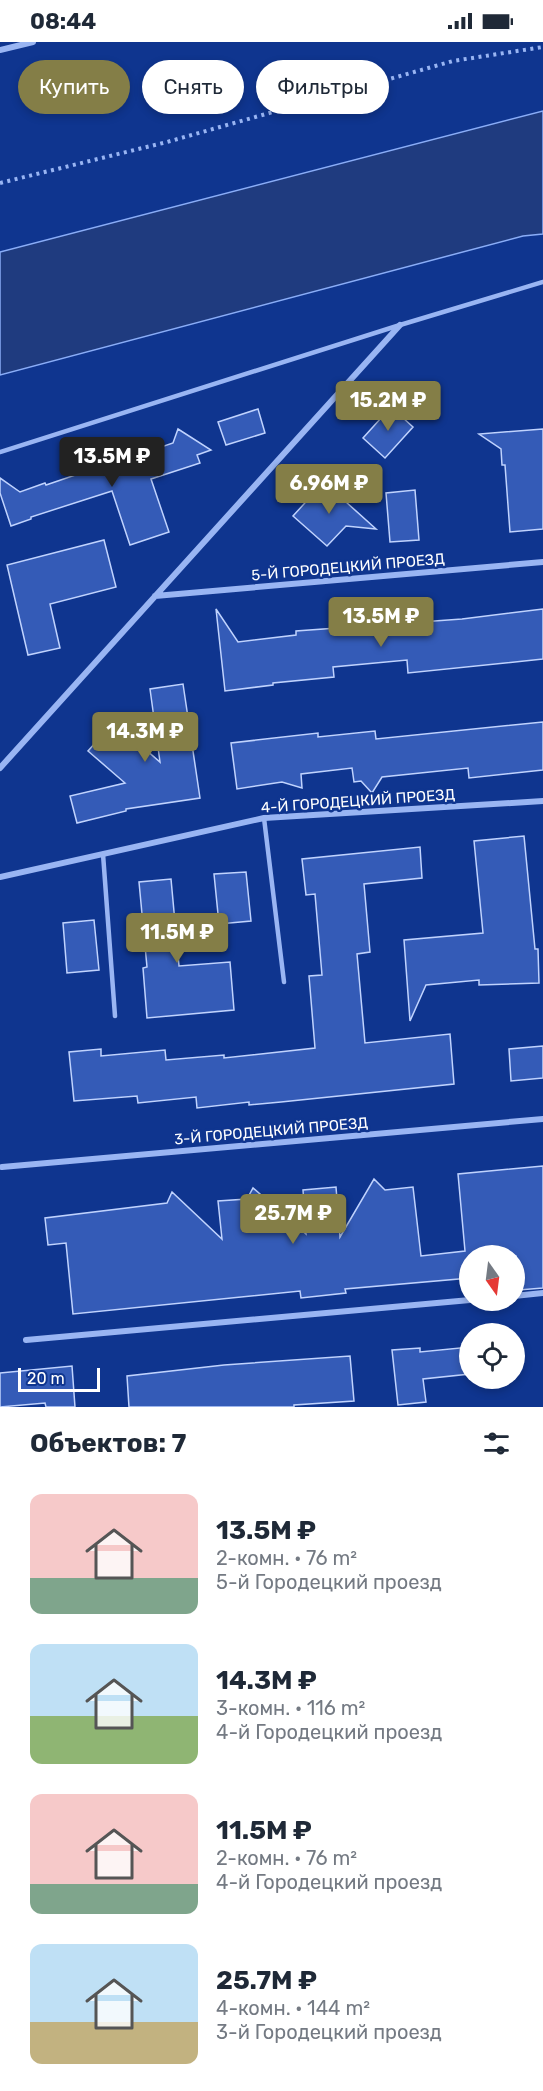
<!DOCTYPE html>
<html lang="ru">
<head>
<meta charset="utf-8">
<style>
	:root { --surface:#fff; --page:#f2f2f3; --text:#1f2937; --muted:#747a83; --accent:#847e47 }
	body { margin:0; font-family:Rubik,sans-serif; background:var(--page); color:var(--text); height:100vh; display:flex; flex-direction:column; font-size:22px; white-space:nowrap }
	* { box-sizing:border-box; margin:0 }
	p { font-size:20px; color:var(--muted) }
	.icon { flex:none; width:33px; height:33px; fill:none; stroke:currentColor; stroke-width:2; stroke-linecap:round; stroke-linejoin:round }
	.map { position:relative; height:1365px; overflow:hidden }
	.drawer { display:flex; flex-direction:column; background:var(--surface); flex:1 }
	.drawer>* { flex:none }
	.hud { position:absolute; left:18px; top:18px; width:507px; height:54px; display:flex; gap:12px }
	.needle { width:39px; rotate:166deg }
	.fabs { position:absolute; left:459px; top:1203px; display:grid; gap:12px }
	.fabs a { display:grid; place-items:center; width:66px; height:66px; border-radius:50%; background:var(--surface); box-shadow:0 3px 9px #0003; font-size:30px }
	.scale { position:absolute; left:18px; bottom:15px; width:82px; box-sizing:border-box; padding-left:6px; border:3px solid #fff; border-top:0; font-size:16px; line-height:21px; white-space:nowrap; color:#fff; -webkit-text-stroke:4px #0f358f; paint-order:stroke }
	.price { position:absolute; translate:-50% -51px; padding:0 14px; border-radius:6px; background:var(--accent); color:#fff; font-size:20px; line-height:39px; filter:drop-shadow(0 2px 3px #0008) }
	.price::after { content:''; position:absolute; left:50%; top:36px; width:18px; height:14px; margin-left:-9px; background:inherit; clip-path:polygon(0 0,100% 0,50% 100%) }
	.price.current { background:#222; color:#fff }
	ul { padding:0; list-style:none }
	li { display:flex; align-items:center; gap:18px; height:150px; padding:0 30px }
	li span { display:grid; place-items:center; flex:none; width:168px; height:120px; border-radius:12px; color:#555 }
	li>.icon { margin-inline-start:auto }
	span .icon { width:72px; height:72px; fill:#fffc; stroke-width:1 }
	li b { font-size:26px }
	h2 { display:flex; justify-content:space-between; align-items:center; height:72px; padding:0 30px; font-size:26px }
	.pill { padding:0 21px; border-radius:27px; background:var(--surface); box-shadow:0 3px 9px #0003; font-size:21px; line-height:54px }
	.pill.current { background:var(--accent); color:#fff }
	.status { display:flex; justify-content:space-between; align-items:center; height:42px; padding:0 30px; background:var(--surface); direction:ltr }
	.status svg { height:16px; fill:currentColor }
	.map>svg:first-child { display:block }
	.water { fill:#1f3b7f; stroke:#8aadf7; stroke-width:1.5 }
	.building { fill:#345bb7; stroke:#c0d3fe; stroke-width:1.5 }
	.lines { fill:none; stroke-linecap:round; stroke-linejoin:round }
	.path { stroke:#99b5f3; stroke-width:4; stroke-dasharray:3 4.5; stroke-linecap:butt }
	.service { stroke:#99b5f3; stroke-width:4.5 }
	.minor { stroke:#99b5f3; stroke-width:6 }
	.labels { text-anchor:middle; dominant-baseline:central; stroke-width:5; stroke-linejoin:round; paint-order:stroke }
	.street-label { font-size:15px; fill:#fff; stroke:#0f358f }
</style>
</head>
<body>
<div class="status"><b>08:44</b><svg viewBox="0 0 49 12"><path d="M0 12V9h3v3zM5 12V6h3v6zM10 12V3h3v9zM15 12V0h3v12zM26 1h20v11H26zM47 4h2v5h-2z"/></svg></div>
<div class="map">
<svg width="543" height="1365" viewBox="0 0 543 1365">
	<rect width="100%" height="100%" fill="#0f358f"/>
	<path class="water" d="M543 69V192L523 194 0 333V210Z"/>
	<path class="building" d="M391 365 413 385 385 416 363 396Z
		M258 367 265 391 226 403 218 380Z
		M178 387 211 408 197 413 200 421 151 437 169 490 130 503 112 449 31 475V477L11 484 0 451V436L20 450 45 441 46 443 99 425 104 410 118 420 173 401Z
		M543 387V487L510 490 505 423H502L501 407 479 392Z
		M324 440 346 460 376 487 346 484 327 504 293 474Z
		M415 448 419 498 390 500 386 451Z
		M104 498 116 545 50 562 60 606 28 613 7 523Z
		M216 567 238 600 296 593V589L462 577 543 567V617L408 631 407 618 333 625 334 635 273 641V643L225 649Z
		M183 642 200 756 126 767V769L77 781 70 754 125 741 88 709 114 680 160 720 150 647Z
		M543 680V728L469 736 468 726 382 735 372 751 361 739 354 740 352 726 301 732 302 746 282 740 237 747 231 701 318 691V695L375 689 376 697Z
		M524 794 535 907H538L539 941 479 943V938L426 943 410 979 404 898 483 891 474 799Z
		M420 805 422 836 364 842 370 910 357 912 365 1001 450 992 454 1042 281 1060 249 1063V1060L197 1066 196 1055 138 1061 137 1054 74 1059 69 1010 101 1007V1014L165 1008 166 1018 224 1013V1016L315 1006 309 934 322 933 315 852 306 853 302 817Z
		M246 830 251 879 219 882 214 832Z
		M171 837 179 924 230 920 234 968 147 976 143 926 147 925 139 840Z
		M94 878 99 928 67 931 63 881Z
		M543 1004V1036L511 1039 509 1007Z
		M543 1124V1246L519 1248 516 1214H470V1236L345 1247 346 1251 301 1256 300 1249 73 1272 66 1201 48 1203 45 1176 167 1161 172 1150 222 1197 218 1159 247 1157 253 1146 306 1192 303 1148 336 1145 340 1195 374 1137 385 1148 413 1145 421 1214 465 1209 458 1132Z
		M470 1305V1332L423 1337 426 1360 398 1363 392 1308 420 1306V1310Z
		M350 1314 354 1359 294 1363V1365H129L127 1334 224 1323Z
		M72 1324 75 1365H46L45 1361 0 1365V1331Z"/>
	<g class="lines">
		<path class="path" d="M0 141 167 100 453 19 543 5"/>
		<path class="service" d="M0 410 400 283 543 240
			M264 776 284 940
			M103 812 115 974"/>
		<path class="minor" d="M0 8 33 0
			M155 554 543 520
			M0 726 400 283
			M0 835 264 776 543 759
			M2 1125 543 1077
			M514 1254 543 1251
			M26 1298 470 1258"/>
	</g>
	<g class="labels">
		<g class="street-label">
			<text transform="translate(348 525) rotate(-5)">5-Й ГОРОДЕЦКИЙ ПРОЕЗД</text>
			<text transform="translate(358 759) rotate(-4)">4-Й ГОРОДЕЦКИЙ ПРОЕЗД</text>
			<text transform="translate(271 1089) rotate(-5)">3-Й ГОРОДЕЦКИЙ ПРОЕЗД</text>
		</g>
	</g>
</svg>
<div class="fabs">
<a><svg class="needle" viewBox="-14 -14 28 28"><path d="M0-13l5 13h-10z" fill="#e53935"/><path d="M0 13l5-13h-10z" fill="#747a83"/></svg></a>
<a><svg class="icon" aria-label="locate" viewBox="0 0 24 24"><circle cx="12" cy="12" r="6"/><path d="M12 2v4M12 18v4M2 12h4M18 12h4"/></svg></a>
</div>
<div class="scale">20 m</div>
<b class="price" style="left:388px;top:390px">15.2M ₽</b>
<b class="price current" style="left:112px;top:446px">13.5M ₽</b>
<b class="price" style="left:329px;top:473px">6.96M ₽</b>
<b class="price" style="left:381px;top:606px">13.5M ₽</b>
<b class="price" style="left:145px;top:721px">14.3M ₽</b>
<b class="price" style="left:177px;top:922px">11.5M ₽</b>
<b class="price" style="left:293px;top:1203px">25.7M ₽</b>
<div class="hud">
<a class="pill current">Купить</a>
<a class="pill">Снять</a>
<a class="pill">Фильтры</a>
</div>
</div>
<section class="drawer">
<h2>Объектов: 7<svg class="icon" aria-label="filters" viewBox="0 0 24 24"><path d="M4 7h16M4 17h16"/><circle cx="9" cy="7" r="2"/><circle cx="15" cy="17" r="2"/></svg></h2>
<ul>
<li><span style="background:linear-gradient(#f6c9c9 70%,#7fa58c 0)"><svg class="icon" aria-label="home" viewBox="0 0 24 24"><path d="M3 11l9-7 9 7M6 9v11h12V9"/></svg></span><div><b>13.5M ₽</b><p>2-комн. · 76 m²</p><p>5-й Городецкий проезд</p></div></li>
<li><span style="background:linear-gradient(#bfe0f5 60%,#8fb573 0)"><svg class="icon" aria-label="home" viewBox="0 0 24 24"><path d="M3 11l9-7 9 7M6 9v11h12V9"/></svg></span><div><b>14.3M ₽</b><p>3-комн. · 116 m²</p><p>4-й Городецкий проезд</p></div></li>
<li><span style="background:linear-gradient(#f6c9c9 75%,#7fa58c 0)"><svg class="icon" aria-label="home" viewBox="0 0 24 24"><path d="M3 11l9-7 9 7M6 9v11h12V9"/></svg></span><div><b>11.5M ₽</b><p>2-комн. · 76 m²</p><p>4-й Городецкий проезд</p></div></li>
<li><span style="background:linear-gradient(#bfe0f5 65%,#c2b280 0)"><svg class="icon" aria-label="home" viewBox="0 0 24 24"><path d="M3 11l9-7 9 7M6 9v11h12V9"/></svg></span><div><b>25.7M ₽</b><p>4-комн. · 144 m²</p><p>3-й Городецкий проезд</p></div></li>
</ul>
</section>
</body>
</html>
